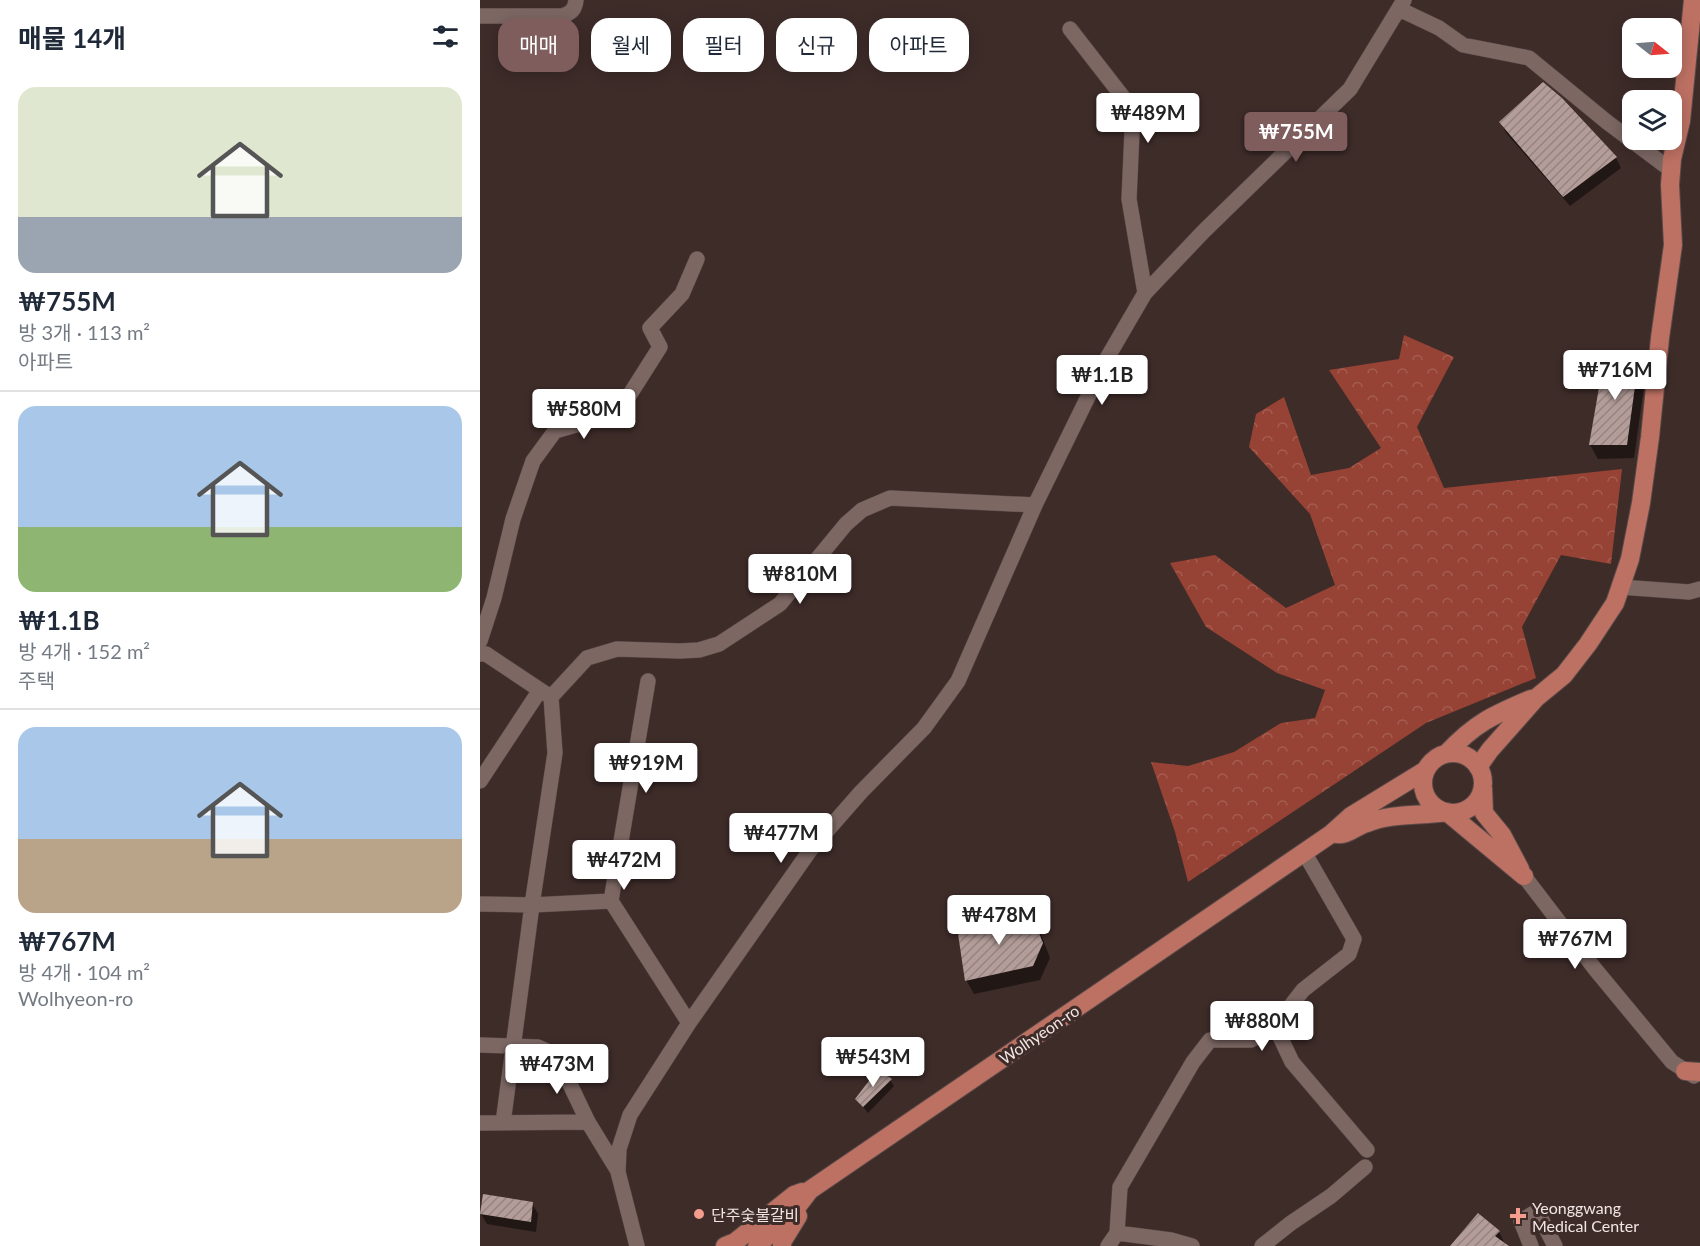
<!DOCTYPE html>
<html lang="ko">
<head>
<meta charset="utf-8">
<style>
	:root { --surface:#fff; --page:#f6f6f7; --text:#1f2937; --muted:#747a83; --line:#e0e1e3; --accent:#7f5d5d }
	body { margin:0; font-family:Lato,"Noto Sans KR",sans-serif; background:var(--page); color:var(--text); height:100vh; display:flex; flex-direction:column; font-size:22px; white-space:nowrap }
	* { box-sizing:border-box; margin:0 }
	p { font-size:20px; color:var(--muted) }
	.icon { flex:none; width:33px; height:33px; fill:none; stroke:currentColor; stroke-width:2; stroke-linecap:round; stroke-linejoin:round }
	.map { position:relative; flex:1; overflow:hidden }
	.panel { display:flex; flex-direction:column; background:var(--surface); width:480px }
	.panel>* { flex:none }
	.banner { position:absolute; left:18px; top:18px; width:570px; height:54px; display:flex; gap:12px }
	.needle { width:39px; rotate:107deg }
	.tools { position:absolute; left:1142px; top:18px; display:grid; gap:12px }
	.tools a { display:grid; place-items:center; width:60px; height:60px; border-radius:12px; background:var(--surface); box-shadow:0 3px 15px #0003; font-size:30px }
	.price { position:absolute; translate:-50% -51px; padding:0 14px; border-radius:6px; background:#fff; color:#222; font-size:20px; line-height:39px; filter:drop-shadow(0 2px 3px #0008) }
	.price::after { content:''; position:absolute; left:50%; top:36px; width:18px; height:14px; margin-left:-9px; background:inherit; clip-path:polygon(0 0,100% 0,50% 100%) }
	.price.on { background:var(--accent); color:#fff }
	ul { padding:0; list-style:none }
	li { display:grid; align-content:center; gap:12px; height:318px; padding:0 18px }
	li+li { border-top:2px solid var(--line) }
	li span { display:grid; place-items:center; height:186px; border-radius:18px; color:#555 }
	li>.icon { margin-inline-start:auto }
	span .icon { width:108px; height:108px; fill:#fffc; stroke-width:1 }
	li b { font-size:26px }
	h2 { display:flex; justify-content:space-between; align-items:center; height:72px; padding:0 18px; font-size:26px }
	.chip { padding:0 21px; border-radius:18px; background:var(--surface); box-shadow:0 3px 15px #0003; font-size:21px; line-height:54px }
	.chip.on { background:var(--accent); color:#fff }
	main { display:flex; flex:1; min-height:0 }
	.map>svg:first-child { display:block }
	.forest { fill:url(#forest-crowns) }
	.shadow { fill:#0007 }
	.building { fill:url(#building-hatch) }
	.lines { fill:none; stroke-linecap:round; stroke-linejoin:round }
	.minor-casing { stroke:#5a4a48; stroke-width:16 }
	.major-casing { stroke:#5a4a48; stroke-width:20 }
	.minor { stroke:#7c6763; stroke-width:15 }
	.major { stroke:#bd7163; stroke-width:18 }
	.poi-dot { fill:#f49d8c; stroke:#3e2c29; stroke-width:2 }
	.labels { text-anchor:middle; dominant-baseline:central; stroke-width:6; stroke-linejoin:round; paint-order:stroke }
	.street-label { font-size:16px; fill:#f2e5e3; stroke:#3e2c29 }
	.poi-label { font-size:16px; fill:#f2e5e3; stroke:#3e2c29; text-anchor:start }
</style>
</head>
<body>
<main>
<section class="panel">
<h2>매물 14개<svg class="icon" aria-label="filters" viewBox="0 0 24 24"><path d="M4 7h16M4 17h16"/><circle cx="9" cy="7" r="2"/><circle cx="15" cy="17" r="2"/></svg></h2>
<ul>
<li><span style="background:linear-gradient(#dfe7d0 70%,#9aa5b1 0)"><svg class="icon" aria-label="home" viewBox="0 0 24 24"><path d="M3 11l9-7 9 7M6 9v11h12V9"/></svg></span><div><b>₩755M</b><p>방 3개 · 113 m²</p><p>아파트</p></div></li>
<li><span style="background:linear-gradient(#a9c7e8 65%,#8fb573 0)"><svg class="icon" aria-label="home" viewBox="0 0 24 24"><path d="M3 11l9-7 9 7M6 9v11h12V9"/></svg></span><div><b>₩1.1B</b><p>방 4개 · 152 m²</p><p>주택</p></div></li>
<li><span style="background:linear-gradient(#a9c7e8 60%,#b9a48a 0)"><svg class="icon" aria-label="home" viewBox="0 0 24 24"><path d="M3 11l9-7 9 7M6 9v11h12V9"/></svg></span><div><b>₩767M</b><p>방 4개 · 104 m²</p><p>Wolhyeon-ro</p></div></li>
</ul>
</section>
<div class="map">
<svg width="1220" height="1246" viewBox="0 0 1220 1246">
	<defs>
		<pattern id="forest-crowns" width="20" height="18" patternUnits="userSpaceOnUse" patternTransform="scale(1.5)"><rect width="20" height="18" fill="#964234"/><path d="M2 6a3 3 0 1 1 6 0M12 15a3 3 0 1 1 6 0" fill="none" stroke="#a55d51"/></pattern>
		<pattern id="building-hatch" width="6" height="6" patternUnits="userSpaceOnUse" patternTransform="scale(1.5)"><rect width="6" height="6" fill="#b49d99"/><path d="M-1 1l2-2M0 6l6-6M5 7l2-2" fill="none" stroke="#948380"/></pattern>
	</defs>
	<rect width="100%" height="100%" fill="#3e2c29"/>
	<path class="forest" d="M924 335 974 357 937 427 964 488 1142 469 1131 564 1081 555 1042 627 1056 678 946 723 708 882 695 832 671 762 708 766 754 752 801 723 835 718 845 690 797 673 726 627 690 563 735 555 806 608 855 585 830 514 769 447 776 414 804 397 831 475 869 468 901 448 849 370 919 359Z"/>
	<path class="shadow" d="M1081 99 1136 158 1141 168 1090 206 1026 133 1021 123Z
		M1158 358 1166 372 1154 458 1118 459 1110 445Z
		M551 915 559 929 570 958 560 980 494 994 486 980Z
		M410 1080 414 1086 388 1113 377 1099Z
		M52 1203 58 1214 56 1232 7 1224 1 1214Z
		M1019 1232 1026 1246H972Z"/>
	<path class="building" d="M1063 82 1082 98 1137 157 1083 197 1019 122Z
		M1125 353 1159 357 1147 445H1109Z
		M551 913 563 943 553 966 485 981 477 927Z
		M398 1069 412 1079 383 1107 375 1099Z
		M3 1194 53 1202 51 1222 0 1214Z
		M998 1213 1020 1231 1015 1236 1029 1246H970Z"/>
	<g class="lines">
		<defs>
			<path id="minor" d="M919 9 959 28 983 45 1049 58 1127 122 1191 170
				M0 16H82C91 13 95 10 96 0
				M590 29 653 110 649 199 665 293
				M1140 587 1209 592 1220 589
				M0 641 14 598 33 519 53 461 75 431 127 416 147 399 180 347 170 328 202 294 217 259
				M0 654H6L66 694
				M0 781 60 690
				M1044 876 1115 969 1192 1062 1214 1076
				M131 901 168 681
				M0 904 52 905 131 901 209 1023
				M795 1026 812 1062 887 1150
				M0 1045 58 1047 76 1055 108 1122 138 1171
				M0 1123 108 1122
				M23 1123 52 905 75 753 71 697 107 658 137 649 200 651 219 650 239 644 300 604 366 524 382 510 410 498 555 505
				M637 1233 691 1240 712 1246
				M157 1246 138 1172 139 1149 150 1115 209 1023 331 849 381 792 444 728 478 681 555 505 626 360 665 293 724 231 870 89 924 0
				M628 1246 637 1233 640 1187 713 1062 730 1040H771L795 1026 823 990 869 954 874 939 824 852
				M782 1246 811 1223 851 1196 885 1167
				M1051 1246 1041 1221 1057 1211 1075 1246"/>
			<path id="major" d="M943 783a30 30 0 1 1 60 0a30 30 0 1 1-60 0Z
				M966 754C995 723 1013 715 1051 699
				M998 767 1010 750 1056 698 1084 675 1108 644 1135 603 1150 559 1161 503 1170 437 1180 338 1193 245 1190 185 1192 159 1201 121 1213 0
				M1003 788 1004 813 1022 835 1040 869
				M856 834C867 836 876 826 887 823 913 813 940 816 967 812L1044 876
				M1205 1071 1220 1072
				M245 1246 255 1242 314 1195 322 1192
				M277 1246 313 1212 330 1190 851 834 871 816 946 770
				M302 1246V1242L318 1216"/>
		</defs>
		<use href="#minor" class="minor-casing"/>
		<use href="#major" class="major-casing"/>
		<use href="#minor" class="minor"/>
		<use href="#major" class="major"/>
	</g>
	<g class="poi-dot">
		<circle cx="219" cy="1214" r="6"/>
		<path d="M1035 1207h6v6h6v6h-6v6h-6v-6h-6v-6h6z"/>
	</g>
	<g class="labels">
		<g class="street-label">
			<text transform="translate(559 1034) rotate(-34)">Wolhyeon-ro</text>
		</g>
		<g class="poi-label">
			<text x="1052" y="1207">Yeonggwang<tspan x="1052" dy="18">Medical Center</tspan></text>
			<text x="231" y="1214">단주숯불갈비</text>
		</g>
	</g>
</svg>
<div class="tools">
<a><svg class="needle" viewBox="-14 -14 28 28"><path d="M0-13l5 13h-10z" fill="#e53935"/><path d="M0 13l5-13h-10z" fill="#747a83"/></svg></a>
<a><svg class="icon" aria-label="layers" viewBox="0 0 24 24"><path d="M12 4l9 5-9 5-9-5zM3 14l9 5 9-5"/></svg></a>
</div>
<b class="price" style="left:668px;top:144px">₩489M</b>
<b class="price on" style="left:816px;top:163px">₩755M</b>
<b class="price" style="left:1135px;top:401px">₩716M</b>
<b class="price" style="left:622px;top:406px">₩1.1B</b>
<b class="price" style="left:104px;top:440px">₩580M</b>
<b class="price" style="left:320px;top:605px">₩810M</b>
<b class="price" style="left:166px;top:794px">₩919M</b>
<b class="price" style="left:301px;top:864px">₩477M</b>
<b class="price" style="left:144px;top:891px">₩472M</b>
<b class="price" style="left:519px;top:946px">₩478M</b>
<b class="price" style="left:1095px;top:970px">₩767M</b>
<b class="price" style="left:782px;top:1052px">₩880M</b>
<b class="price" style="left:393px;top:1088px">₩543M</b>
<b class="price" style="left:77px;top:1095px">₩473M</b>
<div class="banner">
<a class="chip on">매매</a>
<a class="chip">월세</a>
<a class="chip">필터</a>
<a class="chip">신규</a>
<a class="chip">아파트</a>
</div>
</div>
</main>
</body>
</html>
